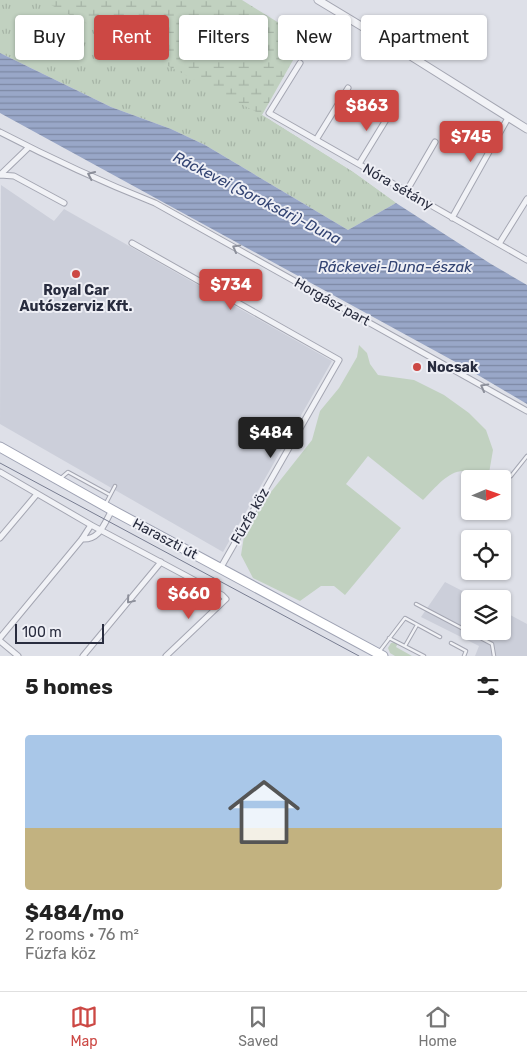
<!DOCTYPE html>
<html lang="en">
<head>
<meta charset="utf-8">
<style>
	:root { --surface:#fff; --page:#f2f2f2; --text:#222; --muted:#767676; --line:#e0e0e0; --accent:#cc4844 }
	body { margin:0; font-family:Rubik,sans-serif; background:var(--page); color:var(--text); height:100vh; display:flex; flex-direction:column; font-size:19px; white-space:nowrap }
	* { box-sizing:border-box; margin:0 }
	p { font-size:16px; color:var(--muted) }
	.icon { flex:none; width:28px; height:28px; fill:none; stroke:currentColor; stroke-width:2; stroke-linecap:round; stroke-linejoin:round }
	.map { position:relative; height:656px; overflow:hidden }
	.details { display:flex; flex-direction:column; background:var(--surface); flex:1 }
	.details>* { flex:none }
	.guide { position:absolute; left:15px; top:15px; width:498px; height:45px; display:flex; gap:10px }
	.needle { width:32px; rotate:88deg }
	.tools { position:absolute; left:461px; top:470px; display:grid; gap:10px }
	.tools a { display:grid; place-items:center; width:50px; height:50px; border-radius:5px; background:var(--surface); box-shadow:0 1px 4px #0004; font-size:25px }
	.scale { position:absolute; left:15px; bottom:12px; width:89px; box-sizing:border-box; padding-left:5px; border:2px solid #282c3e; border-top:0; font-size:14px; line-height:18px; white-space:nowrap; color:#282c3e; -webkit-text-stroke:4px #eeeff5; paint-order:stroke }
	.price { position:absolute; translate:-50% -42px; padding:0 11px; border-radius:5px; background:var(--accent); color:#fff; font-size:16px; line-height:32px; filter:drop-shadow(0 1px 2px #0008) }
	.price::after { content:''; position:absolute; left:50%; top:30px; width:15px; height:11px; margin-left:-8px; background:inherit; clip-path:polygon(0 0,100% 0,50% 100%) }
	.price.current { background:#222; color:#fff }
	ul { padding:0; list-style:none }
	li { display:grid; align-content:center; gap:10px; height:265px; padding:0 25px }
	li span { display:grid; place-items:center; height:155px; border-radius:5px; color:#555 }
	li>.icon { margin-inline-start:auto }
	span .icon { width:90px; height:90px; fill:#fffc; stroke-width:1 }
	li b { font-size:21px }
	h2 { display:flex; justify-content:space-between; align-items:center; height:60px; padding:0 25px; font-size:21px }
	.chip { padding:0 18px; border-radius:5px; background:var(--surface); box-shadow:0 1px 4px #0004; font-size:18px; line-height:45px }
	.chip.current { background:var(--accent); color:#fff }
	.dock { display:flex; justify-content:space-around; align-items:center; height:70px; border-top:1px solid var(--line); background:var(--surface); font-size:14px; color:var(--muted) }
	.dock a { display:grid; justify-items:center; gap:2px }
	.dock .current { color:var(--accent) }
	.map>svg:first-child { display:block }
	.built { fill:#cccfda }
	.green { fill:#c1d1c0 }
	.wetland { fill:url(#wetland-marsh) }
	.park { fill:url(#park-tufts) }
	.water { fill:url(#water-rules) }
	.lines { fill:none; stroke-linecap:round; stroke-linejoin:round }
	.service-casing { stroke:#a4a6b2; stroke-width:4.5 }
	.minor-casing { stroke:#a4a6b2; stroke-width:7 }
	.tertiary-casing { stroke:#a4a6b2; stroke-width:9 }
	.primary-casing { stroke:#9ea2b3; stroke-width:11 }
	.service { stroke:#f1f2f6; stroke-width:2.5 }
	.minor { stroke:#f1f2f6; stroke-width:5 }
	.tertiary { stroke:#f1f2f6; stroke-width:7 }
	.primary { stroke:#fff; stroke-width:9 }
	.tram { stroke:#787d91; stroke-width:1 }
	.oneway { stroke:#8c8f9a }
	.poi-dot { fill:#cc4844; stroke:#eeeff5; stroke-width:2 }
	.labels { text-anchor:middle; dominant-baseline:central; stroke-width:4; stroke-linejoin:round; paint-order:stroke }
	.street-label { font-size:14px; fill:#282c3e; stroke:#eeeff5 }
	.poi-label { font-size:14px; font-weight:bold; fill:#282c3e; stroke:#eeeff5 }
	.water-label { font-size:15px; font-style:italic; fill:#324372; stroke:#eeeff5 }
</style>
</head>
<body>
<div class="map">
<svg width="527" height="656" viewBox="0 0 527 656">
	<defs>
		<pattern id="wetland-marsh" width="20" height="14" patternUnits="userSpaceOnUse" patternTransform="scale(1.25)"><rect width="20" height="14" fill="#c1d1c0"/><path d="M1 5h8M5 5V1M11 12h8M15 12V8" fill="none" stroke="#a6b4a6"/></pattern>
		<pattern id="park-tufts" width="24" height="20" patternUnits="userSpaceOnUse" patternTransform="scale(1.25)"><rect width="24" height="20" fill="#c1d1c0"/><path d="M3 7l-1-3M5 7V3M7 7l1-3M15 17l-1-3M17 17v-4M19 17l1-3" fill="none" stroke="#a6b4a6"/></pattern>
		<pattern id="water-rules" width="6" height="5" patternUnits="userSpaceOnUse" patternTransform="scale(1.25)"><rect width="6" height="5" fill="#99a7c8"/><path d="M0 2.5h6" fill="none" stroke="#7d88a4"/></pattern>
	</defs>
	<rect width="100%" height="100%" fill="#dee0e8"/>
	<path class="built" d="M1 185 54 221 64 209 332 361 223 552 0 424Z
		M445 582 478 599H470V631H502L503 611 527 624V656H475L479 646 421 617Z"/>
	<path class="green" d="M359 345 367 353 370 364 378 375 414 380 444 395 469 413 486 430 493 450 488 479H481C458 458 440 483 423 500L368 456 346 484 401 528 345 595 334 586H321L300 601 253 578 241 555 244 536 263 502 312 440 320 411 339 388 357 357Z
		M396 642 398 643 396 647 412 656H395L390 653 388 648 391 643Z"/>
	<path class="wetland" d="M0 0H242L305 39 262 115 353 172 396 203 0 53Z"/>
	<path class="park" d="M0 0H40L51 5 262 115 353 172 396 203 348 230 205 145 171 129 111 107 0 53Z"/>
	<path class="water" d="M0 53 111 107 171 129 205 145 348 230 396 203 491 264 527 285V404L461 365 0 113Z"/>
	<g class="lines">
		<defs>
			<path id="service" d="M511 476 527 456
				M61 478 68 472 110 495
				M105 505 115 486
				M416 604 492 644 494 656
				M389 638 424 656
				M451 643 466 651 464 656
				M405 646 417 625
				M379 652 405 618 440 637"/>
			<path id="minor" d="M300 63 269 113 527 260
				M0 132C50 158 102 182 155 203L527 411
				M316 140 348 88
				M359 164 392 110
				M0 175 14 176 64 203
				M0 175 29 147
				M406 192 435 142
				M452 218 508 118
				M132 243 339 360 220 569
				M499 244 527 199
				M0 472 91 525 222 595 226 599 166 656
				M0 538 37 494
				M82 539C100 540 104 524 112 510
				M0 638 82 539 91 525
				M0 641 18 656
				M83 656 161 562"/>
			<path id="tertiary" d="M318 0 401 50 527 129"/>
			<path id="primary" d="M0 447 112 510 383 656"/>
		</defs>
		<use href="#service" class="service-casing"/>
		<use href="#minor" class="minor-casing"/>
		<use href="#tertiary" class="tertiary-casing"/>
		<use href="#primary" class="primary-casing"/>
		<use href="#service" class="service"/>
		<use href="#minor" class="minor"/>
		<use href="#tertiary" class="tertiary"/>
		<use href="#primary" class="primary"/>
		<path class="tram" d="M0 463 359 656"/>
	</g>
	<defs><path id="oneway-chevron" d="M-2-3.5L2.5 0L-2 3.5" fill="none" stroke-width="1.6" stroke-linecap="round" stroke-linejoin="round" transform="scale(1.25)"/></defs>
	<g class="oneway">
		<use href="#oneway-chevron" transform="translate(91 175) rotate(-155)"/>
		<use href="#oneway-chevron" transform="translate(236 248) rotate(-151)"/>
		<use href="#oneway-chevron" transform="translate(484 387) rotate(-151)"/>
		<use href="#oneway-chevron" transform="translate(130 600) rotate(130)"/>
	</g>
	<g class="poi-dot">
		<circle cx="76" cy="274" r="5"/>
		<circle cx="417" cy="367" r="5"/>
	</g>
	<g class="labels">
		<g class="street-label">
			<text transform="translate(398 187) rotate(30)">Nóra sétány</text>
			<text transform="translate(332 302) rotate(29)">Horgász part</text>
			<text transform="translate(250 516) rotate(-60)">Fűzfa köz</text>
			<text transform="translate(165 539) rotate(28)">Haraszti út</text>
		</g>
		<g class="poi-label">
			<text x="76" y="290">Royal Car<tspan x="76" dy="16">Autószerviz Kft.</tspan></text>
			<text x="427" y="367" text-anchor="start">Nocsak</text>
		</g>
		<g class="water-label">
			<text transform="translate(257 198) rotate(27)">Ráckevei (Soroksári)-Duna</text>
			<text x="395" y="267">Ráckevei-Duna-észak</text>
		</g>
	</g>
</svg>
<div class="tools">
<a><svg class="needle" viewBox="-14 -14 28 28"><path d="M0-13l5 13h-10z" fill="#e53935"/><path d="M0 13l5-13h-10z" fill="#767676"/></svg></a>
<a><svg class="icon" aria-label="locate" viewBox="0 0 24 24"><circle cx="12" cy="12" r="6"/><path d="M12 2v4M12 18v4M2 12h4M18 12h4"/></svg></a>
<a><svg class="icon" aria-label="layers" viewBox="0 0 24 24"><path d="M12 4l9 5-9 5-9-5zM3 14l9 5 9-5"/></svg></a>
</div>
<div class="scale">100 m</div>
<b class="price" style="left:367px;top:132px">$863</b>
<b class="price" style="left:471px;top:163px">$745</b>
<b class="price" style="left:231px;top:311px">$734</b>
<b class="price current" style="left:271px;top:459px">$484</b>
<b class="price" style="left:189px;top:620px">$660</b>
<div class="guide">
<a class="chip">Buy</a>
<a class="chip current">Rent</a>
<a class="chip">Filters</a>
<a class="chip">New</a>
<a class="chip">Apartment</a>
</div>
</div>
<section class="details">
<h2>5 homes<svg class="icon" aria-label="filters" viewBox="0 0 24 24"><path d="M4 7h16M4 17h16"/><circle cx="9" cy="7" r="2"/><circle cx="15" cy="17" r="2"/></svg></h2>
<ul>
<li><span style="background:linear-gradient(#a9c7e8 60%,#c2b280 0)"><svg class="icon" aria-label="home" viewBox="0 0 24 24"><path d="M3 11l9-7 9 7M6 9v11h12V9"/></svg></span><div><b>$484/mo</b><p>2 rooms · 76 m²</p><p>Fűzfa köz</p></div></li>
</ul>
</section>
<nav class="dock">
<a class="current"><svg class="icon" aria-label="map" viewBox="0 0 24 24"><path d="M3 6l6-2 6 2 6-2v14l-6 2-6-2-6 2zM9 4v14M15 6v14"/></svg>Map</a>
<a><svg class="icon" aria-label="saved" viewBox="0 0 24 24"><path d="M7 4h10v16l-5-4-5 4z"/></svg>Saved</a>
<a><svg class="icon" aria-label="home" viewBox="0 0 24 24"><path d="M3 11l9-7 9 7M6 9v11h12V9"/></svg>Home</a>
</nav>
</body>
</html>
